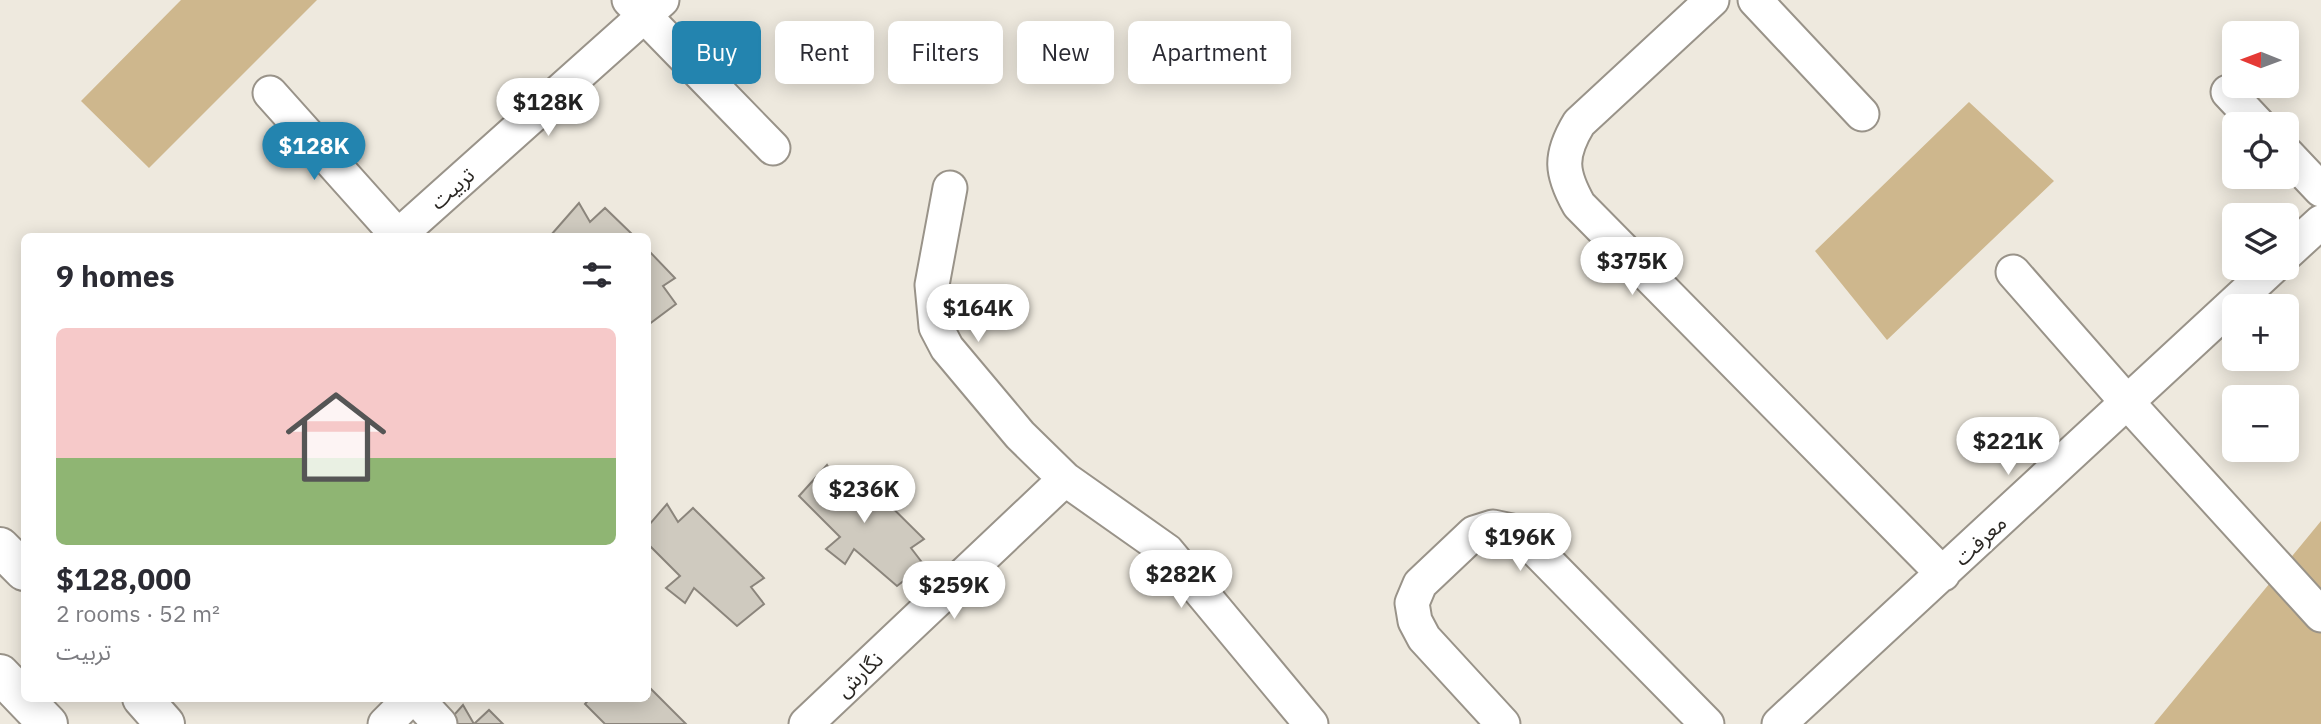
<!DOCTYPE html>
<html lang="en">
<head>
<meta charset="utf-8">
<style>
	:root { --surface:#fff; --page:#f7f7f7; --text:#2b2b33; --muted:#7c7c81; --line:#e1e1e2; --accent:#2384af }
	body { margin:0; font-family:"IBM Plex Sans","Noto Sans Arabic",sans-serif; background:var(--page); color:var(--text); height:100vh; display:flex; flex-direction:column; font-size:26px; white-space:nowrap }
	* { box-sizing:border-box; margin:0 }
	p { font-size:23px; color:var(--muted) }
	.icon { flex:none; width:38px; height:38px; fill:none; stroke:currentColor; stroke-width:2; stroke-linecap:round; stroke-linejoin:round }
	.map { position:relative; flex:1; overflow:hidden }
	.sheet { position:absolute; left:21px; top:233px; width:630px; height:469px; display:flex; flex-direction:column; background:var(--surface); border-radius:10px; box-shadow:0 4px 18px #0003 }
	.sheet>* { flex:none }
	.banner { position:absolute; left:672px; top:21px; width:665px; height:63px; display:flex; gap:14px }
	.needle { width:46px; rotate:271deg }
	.fabs { position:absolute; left:2222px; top:21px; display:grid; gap:14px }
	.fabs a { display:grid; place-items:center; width:77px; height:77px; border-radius:10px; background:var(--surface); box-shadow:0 4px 18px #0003; font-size:35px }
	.price { position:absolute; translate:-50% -60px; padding:0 16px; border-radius:24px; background:#fff; color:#222; font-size:23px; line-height:46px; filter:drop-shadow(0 2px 4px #0008) }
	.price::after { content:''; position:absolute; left:50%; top:42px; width:21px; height:16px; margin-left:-10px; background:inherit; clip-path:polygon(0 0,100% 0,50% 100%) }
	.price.selected { background:var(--accent); color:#fff }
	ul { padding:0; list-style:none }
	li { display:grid; align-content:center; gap:14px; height:371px; padding:0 35px }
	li+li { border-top:2px solid var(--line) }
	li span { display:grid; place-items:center; height:217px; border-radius:10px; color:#555 }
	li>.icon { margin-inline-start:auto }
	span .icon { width:126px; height:126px; fill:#fffc; stroke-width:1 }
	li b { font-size:30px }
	h2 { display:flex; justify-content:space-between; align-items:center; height:84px; padding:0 35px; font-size:30px }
	.pill { padding:0 24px; border-radius:10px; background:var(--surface); box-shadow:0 4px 18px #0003; font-size:24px; line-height:63px }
	.pill.selected { background:var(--accent); color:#fff }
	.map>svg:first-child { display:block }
	.green { fill:#ceb78d }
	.building { fill:#cfcabf; stroke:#8b857c; stroke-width:2 }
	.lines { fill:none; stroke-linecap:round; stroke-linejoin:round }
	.minor-casing { stroke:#999389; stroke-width:37 }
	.tertiary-casing { stroke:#999389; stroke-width:42 }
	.minor { stroke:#fff; stroke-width:33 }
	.tertiary { stroke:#fff; stroke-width:38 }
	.labels { text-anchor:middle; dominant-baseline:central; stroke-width:5; stroke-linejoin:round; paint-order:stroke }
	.street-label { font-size:21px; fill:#2a2723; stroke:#fff }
</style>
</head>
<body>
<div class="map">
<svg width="2321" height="724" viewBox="0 0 2321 724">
	<rect width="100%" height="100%" fill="#eee9de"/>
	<path class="green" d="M181 0H317L149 168 81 101Z
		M1969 102 2054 181 1887 340 1815 251Z
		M2321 521V724H2154Z"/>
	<path class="building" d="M579 203 590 222 605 208 634 236H553L551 235Z
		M648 250 675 278 663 286 676 304 648 325Z
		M827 465 838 483 853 469 924 539 911 548 924 565 897 586 854 549 845 564 826 549 840 537 799 496Z
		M667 504 678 522 693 508 764 578 751 587 764 604 737 626 694 588 685 603 666 588 680 576 648 544V526Z
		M648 686 686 724H605L585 704 590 698H648Z
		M463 705 474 724 489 710 503 724H446Z"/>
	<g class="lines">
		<defs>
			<path id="minor" d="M629 0 773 148
				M1712 0 1579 123C1559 156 1561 173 1579 205L1943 574
				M1755 0 1862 114
				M2228 92 2258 124
				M270 93 398 236
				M2287 154 2321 190
				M950 188 932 285 936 327 947 348 1020 435 1065 479 1167 551 1311 724
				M398 236 662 0
				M2287 253 2321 222
				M2013 272 2127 402 2321 615
				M416 698 440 724
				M385 724 411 698
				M806 724 1065 479
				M1503 724 1424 638 1415 621 1412 603 1420 584 1474 533 1493 527 1512 531 1525 539 1707 724
				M1779 724 2272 268"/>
			<path id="tertiary" d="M0 547 24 571
				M0 674 48 724
				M142 698 165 724"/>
		</defs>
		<use href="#minor" class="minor-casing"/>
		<use href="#tertiary" class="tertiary-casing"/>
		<use href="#minor" class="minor"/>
		<use href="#tertiary" class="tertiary"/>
	</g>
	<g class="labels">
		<g class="street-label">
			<text transform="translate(452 188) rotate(-42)">تربیت</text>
			<text transform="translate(1980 540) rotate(-43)">معرفت</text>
			<text transform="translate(859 674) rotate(-43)">نگارش</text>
		</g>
	</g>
</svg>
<div class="fabs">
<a><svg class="needle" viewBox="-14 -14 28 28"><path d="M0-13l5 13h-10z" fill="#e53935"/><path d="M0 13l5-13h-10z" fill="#7c7c81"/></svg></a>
<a><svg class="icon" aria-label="locate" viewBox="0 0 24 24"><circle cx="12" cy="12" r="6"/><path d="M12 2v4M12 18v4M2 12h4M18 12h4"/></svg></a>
<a><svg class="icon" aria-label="layers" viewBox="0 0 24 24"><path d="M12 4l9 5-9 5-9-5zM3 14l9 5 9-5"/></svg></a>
<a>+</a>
<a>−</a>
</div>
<b class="price" style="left:548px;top:138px">$128K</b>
<b class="price selected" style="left:314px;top:182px">$128K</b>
<b class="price" style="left:1632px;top:297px">$375K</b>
<b class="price" style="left:978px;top:344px">$164K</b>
<b class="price" style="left:2008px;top:477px">$221K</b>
<b class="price" style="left:864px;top:525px">$236K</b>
<b class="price" style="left:1520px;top:573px">$196K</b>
<b class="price" style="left:1181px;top:610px">$282K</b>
<b class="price" style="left:954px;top:621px">$259K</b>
<div class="banner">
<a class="pill selected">Buy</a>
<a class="pill">Rent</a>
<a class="pill">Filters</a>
<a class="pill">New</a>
<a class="pill">Apartment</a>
</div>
<section class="sheet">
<h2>9 homes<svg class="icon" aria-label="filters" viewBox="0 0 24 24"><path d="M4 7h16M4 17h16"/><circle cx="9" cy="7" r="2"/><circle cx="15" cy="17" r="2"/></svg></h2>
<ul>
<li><span style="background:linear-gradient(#f6c9c9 60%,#8fb573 0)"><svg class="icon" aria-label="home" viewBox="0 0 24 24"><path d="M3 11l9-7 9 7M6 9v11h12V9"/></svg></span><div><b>$128,000</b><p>2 rooms · 52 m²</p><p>تربیت</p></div></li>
</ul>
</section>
</div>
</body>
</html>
